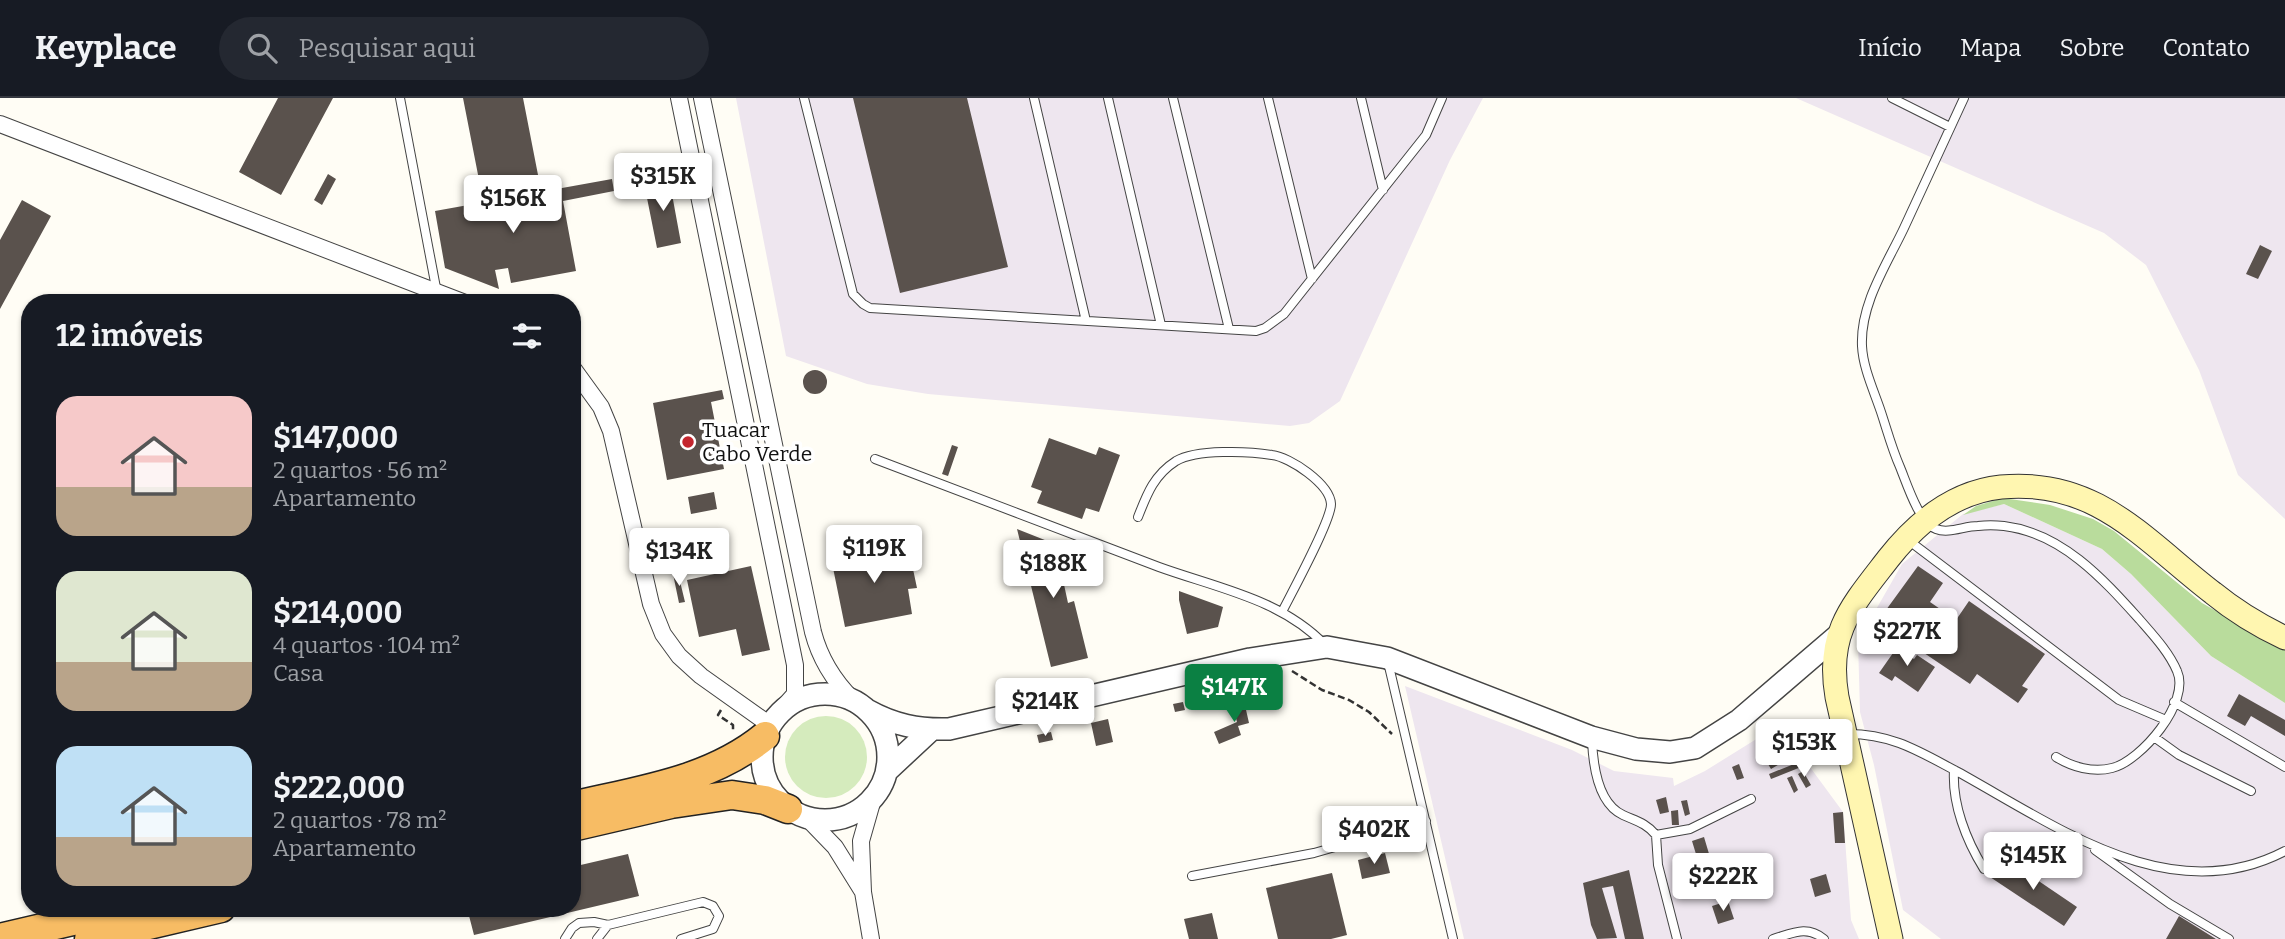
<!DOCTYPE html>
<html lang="pt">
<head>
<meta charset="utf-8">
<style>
	:root { --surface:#171b24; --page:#242831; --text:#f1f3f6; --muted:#9ea1a6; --line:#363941; --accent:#0b8043 }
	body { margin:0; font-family:Bitter,serif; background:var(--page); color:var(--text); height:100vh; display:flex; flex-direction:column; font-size:26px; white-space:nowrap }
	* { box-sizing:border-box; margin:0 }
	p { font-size:23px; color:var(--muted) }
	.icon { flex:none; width:38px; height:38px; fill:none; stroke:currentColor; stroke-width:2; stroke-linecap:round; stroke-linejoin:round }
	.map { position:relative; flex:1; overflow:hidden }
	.drawer { position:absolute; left:21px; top:196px; width:560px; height:623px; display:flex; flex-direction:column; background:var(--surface); border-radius:28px; box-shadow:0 2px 5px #0004 }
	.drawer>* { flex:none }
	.price { position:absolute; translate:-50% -60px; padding:0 16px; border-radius:7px; background:#fff; color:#222; font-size:23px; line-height:46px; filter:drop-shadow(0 2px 4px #0008) }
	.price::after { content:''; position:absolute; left:50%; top:42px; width:21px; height:16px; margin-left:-10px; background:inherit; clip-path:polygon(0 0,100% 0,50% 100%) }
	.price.current { background:var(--accent); color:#fff }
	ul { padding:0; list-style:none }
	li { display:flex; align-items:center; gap:21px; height:175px; padding:0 35px }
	li span { display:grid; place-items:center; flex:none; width:196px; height:140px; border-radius:21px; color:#555 }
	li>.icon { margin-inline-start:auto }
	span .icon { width:84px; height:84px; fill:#fffc; stroke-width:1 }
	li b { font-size:30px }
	h2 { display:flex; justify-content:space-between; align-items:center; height:84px; padding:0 35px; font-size:30px }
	header { display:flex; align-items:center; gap:42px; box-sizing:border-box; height:98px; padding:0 35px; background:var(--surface); border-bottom:2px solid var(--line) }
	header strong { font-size:33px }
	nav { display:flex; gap:38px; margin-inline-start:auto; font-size:24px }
	.search { width:490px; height:63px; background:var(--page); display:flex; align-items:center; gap:18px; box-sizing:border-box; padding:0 24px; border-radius:38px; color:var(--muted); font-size:26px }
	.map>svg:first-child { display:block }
	.industrial { fill:#eee6ef }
	.green { fill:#d5ebbd }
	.forest { fill:#b9dc9c }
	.building { fill:#5a524d }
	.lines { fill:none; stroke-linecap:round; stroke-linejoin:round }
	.service-casing { stroke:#444; stroke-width:10 }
	.minor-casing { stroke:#444; stroke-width:18 }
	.tertiary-casing { stroke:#444; stroke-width:24 }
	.secondary-casing { stroke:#333; stroke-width:25 }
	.trunk-casing { stroke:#222; stroke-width:31 }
	.path { stroke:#333; stroke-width:2.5; stroke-dasharray:7 3.5; stroke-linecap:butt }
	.service { stroke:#fff; stroke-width:8 }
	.minor { stroke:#fff; stroke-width:16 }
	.tertiary { stroke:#fff; stroke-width:21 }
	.secondary { stroke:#fff6b0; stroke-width:23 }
	.trunk { stroke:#f7bc64; stroke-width:28 }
	.poi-dot { fill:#c4262e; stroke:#fff; stroke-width:2.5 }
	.labels { text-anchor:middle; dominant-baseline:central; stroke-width:7; stroke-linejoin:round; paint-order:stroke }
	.poi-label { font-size:21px; fill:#111; stroke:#fff; text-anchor:start }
</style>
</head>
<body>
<header>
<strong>Keyplace</strong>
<div class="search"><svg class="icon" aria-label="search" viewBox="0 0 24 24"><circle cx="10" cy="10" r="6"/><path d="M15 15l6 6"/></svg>Pesquisar aqui</div>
<nav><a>Início</a><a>Mapa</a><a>Sobre</a><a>Contato</a></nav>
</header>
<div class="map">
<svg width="2285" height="841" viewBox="0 0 2285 841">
	<rect width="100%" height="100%" fill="#fffdf5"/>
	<path class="industrial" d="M736 0H1483L1450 62 1340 303 1309 325 1290 328 928 296 867 286 786 258Z
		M1796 0H2285V421L2238 377 2199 272 2146 167 2104 135Z
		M2004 406 2102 451 2131 476 2211 558 2285 605V841H1941L1903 812 1874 667 1860 614 1858 543 1902 466 1963 416Z
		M1405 588 1572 652 1614 673 1673 680 1674 688 1705 673 1779 627 1843 714 1851 822 1859 841H1464Z"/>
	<path class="green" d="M785 659a41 41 0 1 1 82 0a41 41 0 1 1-82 0Z"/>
	<path class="forest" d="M2003 400 2050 407 2093 421 2114 433 2202 505 2285 552V605L2211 558 2131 476 2102 451 2004 406 1963 417 1976 408Z"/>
	<path class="building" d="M278 0H333L281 97 239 74Z
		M463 0H523L539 82 481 92Z
		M853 0H967L1008 169 900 195Z
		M328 76 336 81 322 107 314 102Z
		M669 80 681 145 657 150 644 85Z
		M612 81 614 93 563 103 576 173 511 185 508 170 495 172 499 191 445 170 435 113Z
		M22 102 51 118 0 211V142Z
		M2260 147 2272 153 2258 181 2246 176Z
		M803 284a12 12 0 1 1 24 0a12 12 0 1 1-24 0Z
		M722 292 724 301 711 304 724 371 667 382 653 305Z
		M1049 340 1096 357 1099 349 1120 357 1099 414 1086 410 1082 421 1037 405 1042 393 1031 389Z
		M952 347 958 349 948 378 942 376Z
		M714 394 717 411 691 416 688 399Z
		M1017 431 1065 450 1063 482 1068 505 1074 503 1088 560 1051 569Z
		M899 447 901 459 910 457 917 490 908 491 912 516 845 529 831 460Z
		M751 468 770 552 742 558 736 531 699 539 687 482Z
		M1918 468 1943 485 1930 504 1956 522 1969 503 2045 556 2022 588 2028 591 2018 605 1977 576 1970 586 1890 532 1898 520 1886 512Z
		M678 475 685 504 679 505 673 476Z
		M1179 493 1223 509 1218 529 1187 536 1179 502Z
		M1900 545 1911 553 1908 557 1914 561 1917 557 1935 569 1918 594 1895 578 1892 583 1879 575Z
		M2239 596 2285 622V638L2251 618 2245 628 2227 618Z
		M1244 603 1249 625 1238 628 1241 637 1219 646 1214 634 1237 624 1232 605Z
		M1183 604 1185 612 1175 614 1173 606Z
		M1108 621 1113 644 1096 648 1091 625Z
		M1051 634 1053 642 1039 645 1037 637Z
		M1782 658 1785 663 1771 671 1768 666Z
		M1799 664 1801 669 1771 681 1769 676Z
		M1739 666 1744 680 1737 682 1732 669Z
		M1803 673 1811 687 1806 690 1798 676Z
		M1792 678 1798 692 1794 695 1787 680Z
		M1666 699 1669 714 1660 716 1656 702Z
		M1687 702 1690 716 1685 718 1681 703Z
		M1678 712 1679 727H1672L1671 713Z
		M1843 714 1845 745H1835L1833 715Z
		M1704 739 1718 786 1706 789 1692 743Z
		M1385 755 1390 775 1362 781 1358 762Z
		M628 756 639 798 474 837 467 810H572V769Z
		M2003 759 2077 809 2064 828 1990 779Z
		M1629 772 1644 841H1625L1613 788 1602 790 1617 840 1597 841 1591 827 1583 785Z
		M1332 775 1347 837 1331 841H1278L1266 790Z
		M1686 775 1693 797 1686 799 1679 777Z
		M1698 775 1705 799 1699 800 1692 777Z
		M1826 776 1831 794 1815 799 1810 781Z
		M1728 803 1734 821 1718 826 1712 808Z
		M1212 815 1218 841H1189L1184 821Z
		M2179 818 2216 841H2166Z"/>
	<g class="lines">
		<defs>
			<path id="service" d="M400 0 437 195
				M804 0 853 196 863 206 870 210 1256 233 1265 230 1284 216 1426 37 1442 0
				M1034 0 1086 223
				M1108 0 1161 227
				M1173 0 1229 231
				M1268 0 1312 181
				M1361 0 1383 92
				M1892 0 1950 29
				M1964 0C1944 43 1924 86 1904 130 1887 166 1860 206 1862 248 1863 270 1874 293 1881 314 1887 332 1892 351 1900 369 1907 386 1919 425 1936 431 1949 436 1964 428 1978 428 1986 427 1995 427 2004 428 2062 435 2103 481 2140 522 2153 537 2169 554 2177 573 2191 604 2141 663 2112 670 2093 675 2072 669 2056 659
				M875 361C970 397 1064 433 1159 469 1217 490 1281 501 1325 547
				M1138 419C1147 396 1154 377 1176 363 1196 351 1249 353 1272 357 1290 359 1330 386 1331 406 1331 423 1292 494 1282 514
				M1908 442 2119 602 2166 622
				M1388 564 1453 841
				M2174 604 2285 669
				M1848 636C1893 636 1920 654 1958 674 2056 728 2171 813 2285 753
				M2154 639 2179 657 2251 693
				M1592 642C1593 666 1597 705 1623 717 1636 723 1646 725 1656 737L1690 731 1751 701
				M1954 672C1952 706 1966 742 1984 771
				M1656 737 1658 767 1677 841
				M2095 752 2170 806 2229 841
				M1192 778 1314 755 1426 723
				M565 841 572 830 579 825 594 824 608 827 703 804 713 808 719 818 713 831 681 841
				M597 841 608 827
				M1773 841C1793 835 1807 827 1824 841"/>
			<path id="minor" d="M679 0 795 567V596L780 613
				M702 0 813 534C820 561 833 582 853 602
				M0 26 465 205
				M572 269 601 309 611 333 651 506 663 536 679 558 701 578 770 627
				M807 720 835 749 863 794 861 743 873 701
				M863 794 871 841"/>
			<path id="tertiary" d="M762 659a63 63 0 1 1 126 0a63 63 0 1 1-126 0Z
				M867 612C894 627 918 632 949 631L1250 561 1327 549 1387 560 1591 639 1636 651 1670 654 1695 650 1739 622 1837 538
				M887 673 931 632"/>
			<path id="secondary" d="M1891 841 1837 599C1826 535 1851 509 1888 461 1917 424 1953 394 2001 389 2097 380 2144 442 2213 495 2235 513 2260 528 2285 540"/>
			<path id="trunk" d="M572 708C640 692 710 683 765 638
				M572 729 671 706 732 697 765 702 788 711
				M0 840 128 810
				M89 841 221 810"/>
		</defs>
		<use href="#service" class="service-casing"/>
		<use href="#minor" class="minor-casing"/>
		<use href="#tertiary" class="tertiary-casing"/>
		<use href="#secondary" class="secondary-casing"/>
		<use href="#trunk" class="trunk-casing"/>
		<path class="path" d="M1292 573 1322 592 1349 602 1369 614 1392 636
			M721 612 718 617 733 627V632"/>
		<use href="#service" class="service"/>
		<use href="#minor" class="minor"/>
		<use href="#tertiary" class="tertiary"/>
		<use href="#secondary" class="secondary"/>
		<use href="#trunk" class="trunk"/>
	</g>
	<circle class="poi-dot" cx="688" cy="344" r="7"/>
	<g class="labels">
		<g class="poi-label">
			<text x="702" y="332">Tuacar<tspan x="702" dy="24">Cabo Verde</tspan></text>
		</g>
	</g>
</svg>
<b class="price" style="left:663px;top:115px">$315K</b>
<b class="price" style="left:513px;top:137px">$156K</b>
<b class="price" style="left:874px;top:487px">$119K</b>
<b class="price" style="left:679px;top:490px">$134K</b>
<b class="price" style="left:1053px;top:502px">$188K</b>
<b class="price" style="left:1907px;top:570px">$227K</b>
<b class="price current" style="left:1234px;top:626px">$147K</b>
<b class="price" style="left:1045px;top:640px">$214K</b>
<b class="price" style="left:1804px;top:681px">$153K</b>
<b class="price" style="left:1374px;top:768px">$402K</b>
<b class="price" style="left:2033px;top:794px">$145K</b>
<b class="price" style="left:1723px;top:815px">$222K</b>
<section class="drawer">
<h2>12 imóveis<svg class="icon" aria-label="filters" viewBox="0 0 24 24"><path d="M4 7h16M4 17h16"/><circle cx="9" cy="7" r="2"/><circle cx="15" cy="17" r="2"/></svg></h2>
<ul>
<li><span style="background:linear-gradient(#f6c9c9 65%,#b9a48a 0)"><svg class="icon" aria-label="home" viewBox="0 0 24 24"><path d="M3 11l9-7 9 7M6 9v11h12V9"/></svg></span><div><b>$147,000</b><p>2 quartos · 56 m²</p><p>Apartamento</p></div></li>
<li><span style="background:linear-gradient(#dfe7d0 65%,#b9a48a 0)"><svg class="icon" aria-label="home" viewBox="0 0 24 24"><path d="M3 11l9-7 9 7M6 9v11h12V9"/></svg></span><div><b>$214,000</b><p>4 quartos · 104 m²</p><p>Casa</p></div></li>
<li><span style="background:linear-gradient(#bfe0f5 65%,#b9a48a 0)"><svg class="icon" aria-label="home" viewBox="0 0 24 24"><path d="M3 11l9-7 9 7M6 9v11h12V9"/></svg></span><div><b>$222,000</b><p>2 quartos · 78 m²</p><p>Apartamento</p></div></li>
</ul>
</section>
</div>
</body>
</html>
